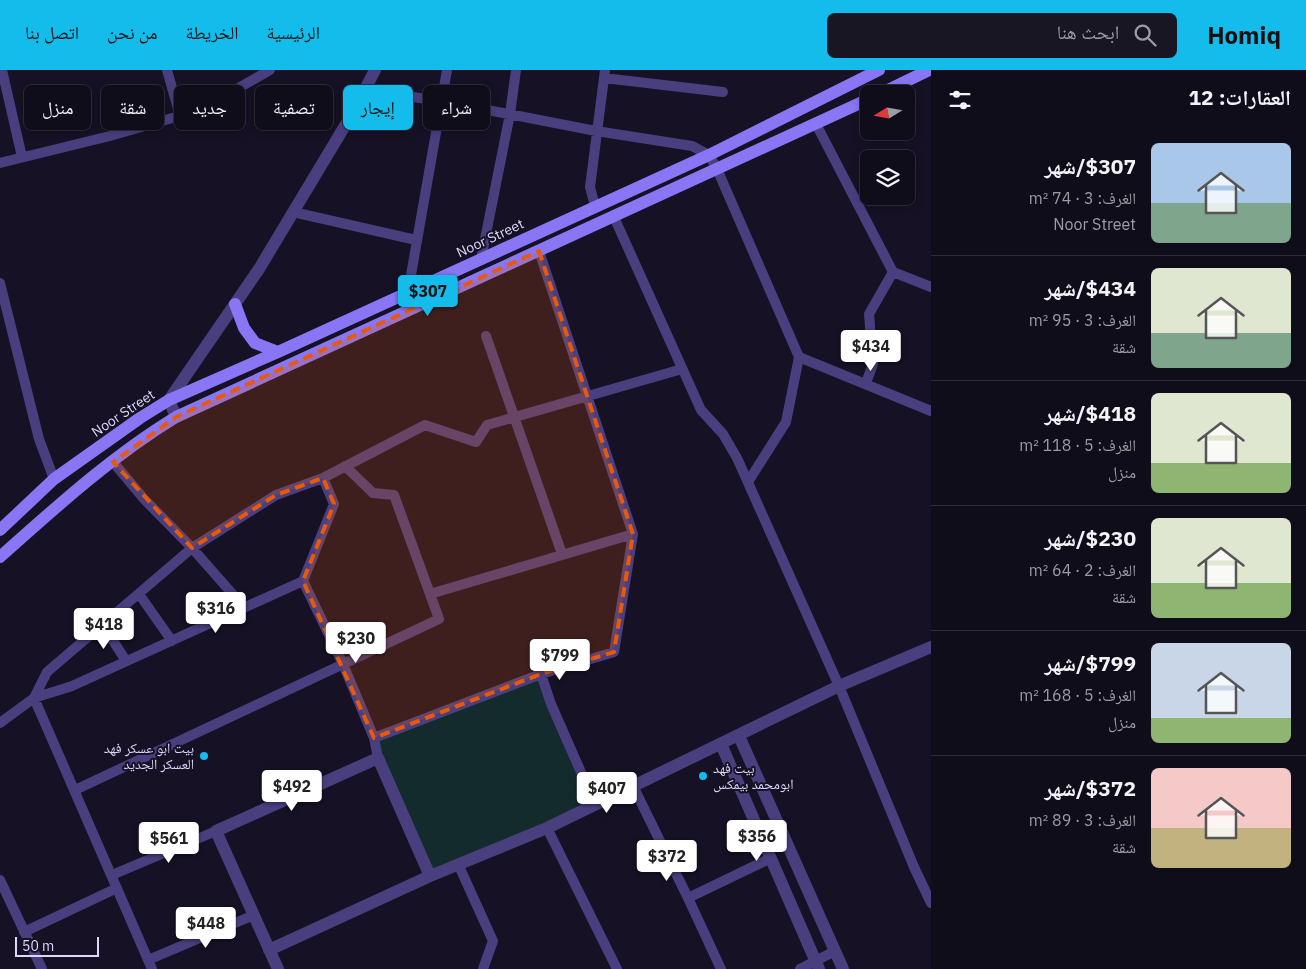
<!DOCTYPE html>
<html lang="ar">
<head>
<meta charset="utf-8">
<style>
	:root { --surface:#100d1b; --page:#191624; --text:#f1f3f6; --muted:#9c9ca3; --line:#302d3a; --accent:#13bceb }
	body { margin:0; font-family:"IBM Plex Sans","Noto Naskh Arabic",sans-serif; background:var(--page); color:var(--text); direction:rtl; height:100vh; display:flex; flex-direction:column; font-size:19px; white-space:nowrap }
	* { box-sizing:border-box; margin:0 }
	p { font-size:16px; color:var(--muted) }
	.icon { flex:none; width:28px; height:28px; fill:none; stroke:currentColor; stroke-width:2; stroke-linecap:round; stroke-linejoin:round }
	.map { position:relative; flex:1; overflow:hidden; direction:ltr }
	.side { display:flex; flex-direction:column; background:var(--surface); width:375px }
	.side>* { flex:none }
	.top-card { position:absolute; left:15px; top:15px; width:475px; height:45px; direction:rtl; display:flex; gap:10px }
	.needle { width:32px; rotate:259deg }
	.tools { position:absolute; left:860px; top:15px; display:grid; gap:10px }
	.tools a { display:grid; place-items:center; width:55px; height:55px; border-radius:8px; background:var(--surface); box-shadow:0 2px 8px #0003,0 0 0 1px var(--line); font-size:25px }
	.scale { position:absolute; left:15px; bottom:12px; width:84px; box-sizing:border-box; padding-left:5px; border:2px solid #dfd7fc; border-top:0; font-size:14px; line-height:18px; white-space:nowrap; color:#dfd7fc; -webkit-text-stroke:4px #161124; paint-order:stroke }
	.price { position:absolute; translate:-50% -42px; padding:0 11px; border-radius:5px; background:#fff; color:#222; font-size:16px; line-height:32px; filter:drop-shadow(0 1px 2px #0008) }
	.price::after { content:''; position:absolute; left:50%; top:30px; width:15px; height:11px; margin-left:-8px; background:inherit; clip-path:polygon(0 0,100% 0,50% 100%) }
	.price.active { background:var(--accent); color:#111 }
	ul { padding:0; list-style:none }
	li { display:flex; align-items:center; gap:15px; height:125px; padding:0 15px }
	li+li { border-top:1px solid var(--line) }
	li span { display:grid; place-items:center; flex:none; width:140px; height:100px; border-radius:8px; color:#555 }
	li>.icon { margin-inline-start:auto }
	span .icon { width:60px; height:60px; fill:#fffc; stroke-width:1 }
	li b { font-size:21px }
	h2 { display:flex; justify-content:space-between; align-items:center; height:60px; padding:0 15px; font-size:21px }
	.tag { padding:0 18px; border-radius:8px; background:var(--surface); box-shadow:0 2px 8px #0003,0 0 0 1px var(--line); font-size:18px; line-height:45px }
	.tag.active { background:var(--accent); color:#111 }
	header { display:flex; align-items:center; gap:30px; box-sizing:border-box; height:70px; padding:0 25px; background:var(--accent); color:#111 }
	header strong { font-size:24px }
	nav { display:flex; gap:28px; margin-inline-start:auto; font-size:18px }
	.search { width:350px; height:45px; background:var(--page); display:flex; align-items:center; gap:12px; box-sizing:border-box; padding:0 18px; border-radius:8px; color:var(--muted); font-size:19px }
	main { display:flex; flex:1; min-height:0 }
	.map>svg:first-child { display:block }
	.green { fill:#142b2d }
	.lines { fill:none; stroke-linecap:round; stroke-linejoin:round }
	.minor { stroke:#493f7f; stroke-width:10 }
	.tertiary { stroke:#493f7f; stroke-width:12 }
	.secondary { stroke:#8876f4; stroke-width:12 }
	.marked { fill:#e8590c; fill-opacity:0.2; stroke:#e8590c; stroke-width:4; stroke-dasharray:10 6; stroke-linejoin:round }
	.poi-dot { fill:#13bceb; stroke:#161124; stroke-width:2 }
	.labels { text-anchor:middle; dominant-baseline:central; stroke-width:4; stroke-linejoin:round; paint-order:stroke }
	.street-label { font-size:14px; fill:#dfd7fc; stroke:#161124 }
	.poi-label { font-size:14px; fill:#dfd7fc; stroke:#161124; text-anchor:end }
</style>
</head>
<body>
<header>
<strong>Homiq</strong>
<div class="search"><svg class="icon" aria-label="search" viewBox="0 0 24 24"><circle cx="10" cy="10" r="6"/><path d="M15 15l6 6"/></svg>ابحث هنا</div>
<nav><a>الرئيسية</a><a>الخريطة</a><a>من نحن</a><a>اتصل بنا</a></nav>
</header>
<main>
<section class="side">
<h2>العقارات: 12<svg class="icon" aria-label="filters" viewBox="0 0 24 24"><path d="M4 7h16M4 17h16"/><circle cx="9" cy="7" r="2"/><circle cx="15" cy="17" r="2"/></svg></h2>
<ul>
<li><span style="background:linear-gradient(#a9c7e8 60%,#7fa58c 0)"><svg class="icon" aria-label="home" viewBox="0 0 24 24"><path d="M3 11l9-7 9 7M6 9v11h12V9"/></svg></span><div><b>$307/شهر</b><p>الغرف: 3 · 74 m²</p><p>Noor Street</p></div></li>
<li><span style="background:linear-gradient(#dfe7d0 65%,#7fa58c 0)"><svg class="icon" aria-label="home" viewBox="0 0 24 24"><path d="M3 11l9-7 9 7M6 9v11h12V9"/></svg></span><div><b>$434/شهر</b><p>الغرف: 3 · 95 m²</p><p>شقة</p></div></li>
<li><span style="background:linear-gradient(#dfe7d0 70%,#8fb573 0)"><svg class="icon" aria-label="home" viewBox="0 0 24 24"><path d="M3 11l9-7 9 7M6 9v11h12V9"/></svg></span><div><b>$418/شهر</b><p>الغرف: 5 · 118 m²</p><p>منزل</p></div></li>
<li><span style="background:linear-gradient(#dfe7d0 65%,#8fb573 0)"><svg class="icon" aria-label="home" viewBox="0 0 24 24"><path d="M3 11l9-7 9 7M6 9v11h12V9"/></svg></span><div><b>$230/شهر</b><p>الغرف: 2 · 64 m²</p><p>شقة</p></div></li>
<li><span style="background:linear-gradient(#c9d6e8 75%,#8fb573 0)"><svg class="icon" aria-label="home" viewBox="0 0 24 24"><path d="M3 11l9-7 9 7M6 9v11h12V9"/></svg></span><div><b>$799/شهر</b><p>الغرف: 5 · 168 m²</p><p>منزل</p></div></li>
<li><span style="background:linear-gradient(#f6c9c9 60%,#c2b280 0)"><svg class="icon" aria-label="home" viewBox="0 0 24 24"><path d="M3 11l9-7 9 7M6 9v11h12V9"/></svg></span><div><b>$372/شهر</b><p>الغرف: 3 · 89 m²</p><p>شقة</p></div></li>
</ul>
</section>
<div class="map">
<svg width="931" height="899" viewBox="0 0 931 899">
	<rect width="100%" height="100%" fill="#161124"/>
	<path class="green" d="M539 607 591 732 547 754 432 802 380 687 378 671Z"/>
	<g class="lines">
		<path class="minor" d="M2 0 22 87
			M167 0 180 46
			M604 8 723 22
			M364 20 441 31 596 61 692 76 709 85 717 99 799 287 786 352 748 412
			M816 54 893 202 931 217
			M0 93 110 66 200 40 270 0
			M595 136 590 117 605 0
			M293 142 416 170
			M614 147 701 340 723 364 737 388 839 616 914 797 931 833
			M481 189 510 44 516 0
			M0 213 39 369 54 409
			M408 222 447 0
			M486 266 562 484
			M799 287 931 341
			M866 313 873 294 869 244 893 202
			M113 392 144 429 192 478 244 537
			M345 396 373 423 394 425 430 524
			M303 511 343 594 374 668 378 688
			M139 524 172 571
			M103 555 126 591
			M541 604 551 634 595 734
			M0 653 34 628 72 616 303 511 334 434 323 408
			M374 668 541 604 614 582 633 464 539 181
			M633 716 688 828 721 899
			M75 720 439 549 430 524 633 464
			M547 758 617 899
			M459 796 493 871 483 899
			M112 805 216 761
			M0 810 42 899
			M688 828 771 788
			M24 862 117 818
			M148 890 254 845
			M152 899 34 628 47 602 192 478 276 425 323 408 425 355 476 372 487 355 682 299
			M800 899 835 881"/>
		<path class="tertiary" d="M176 347 169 330 259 199 355 39 375 0
			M739 666 843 899
			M721 674 819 899
			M269 880 430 806 547 758 839 616 931 577
			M278 899 216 761 378 688 430 806"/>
		<path class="secondary" d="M880 24 929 0
			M235 234 244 258 255 273 278 282
			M0 460 54 409 140 348 169 330 278 282 709 85 879 0
			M0 487C56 437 112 386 176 347L869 29"/>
	</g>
	<path class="marked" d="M539 181 633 464 614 582 541 604 374 668 303 511 334 434 323 408 276 425 192 478 113 392 176 347Z"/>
	<g class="poi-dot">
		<circle cx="204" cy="686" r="5"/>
		<circle cx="703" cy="706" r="5"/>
	</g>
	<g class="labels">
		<g class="street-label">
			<text transform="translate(490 168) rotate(-25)">Noor Street</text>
			<text transform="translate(123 343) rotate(-34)">Noor Street</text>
		</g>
		<g class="poi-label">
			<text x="194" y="678">بيت ابو عسكر فهد<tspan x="194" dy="16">العسكر الجديد</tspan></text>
			<text x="713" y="698" text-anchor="start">بيت فهد<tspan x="713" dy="16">ابومحمد بيمكس</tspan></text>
		</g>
	</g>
</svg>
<div class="tools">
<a><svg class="needle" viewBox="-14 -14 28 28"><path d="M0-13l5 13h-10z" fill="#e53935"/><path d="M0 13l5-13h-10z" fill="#9c9ca3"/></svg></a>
<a><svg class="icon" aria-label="layers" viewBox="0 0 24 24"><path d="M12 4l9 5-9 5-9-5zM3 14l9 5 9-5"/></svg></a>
</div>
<div class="scale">50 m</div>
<b class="price active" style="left:428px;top:247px">$307</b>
<b class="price" style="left:871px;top:302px">$434</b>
<b class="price" style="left:216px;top:564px">$316</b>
<b class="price" style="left:104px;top:580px">$418</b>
<b class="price" style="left:356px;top:594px">$230</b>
<b class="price" style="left:560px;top:611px">$799</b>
<b class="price" style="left:292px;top:742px">$492</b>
<b class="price" style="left:607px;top:744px">$407</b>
<b class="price" style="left:757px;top:792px">$356</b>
<b class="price" style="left:169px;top:794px">$561</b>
<b class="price" style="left:667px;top:812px">$372</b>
<b class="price" style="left:206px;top:879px">$448</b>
<div class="top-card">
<a class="tag">شراء</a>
<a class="tag active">إيجار</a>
<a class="tag">تصفية</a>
<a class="tag">جديد</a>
<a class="tag">شقة</a>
<a class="tag">منزل</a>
</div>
</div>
</main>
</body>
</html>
